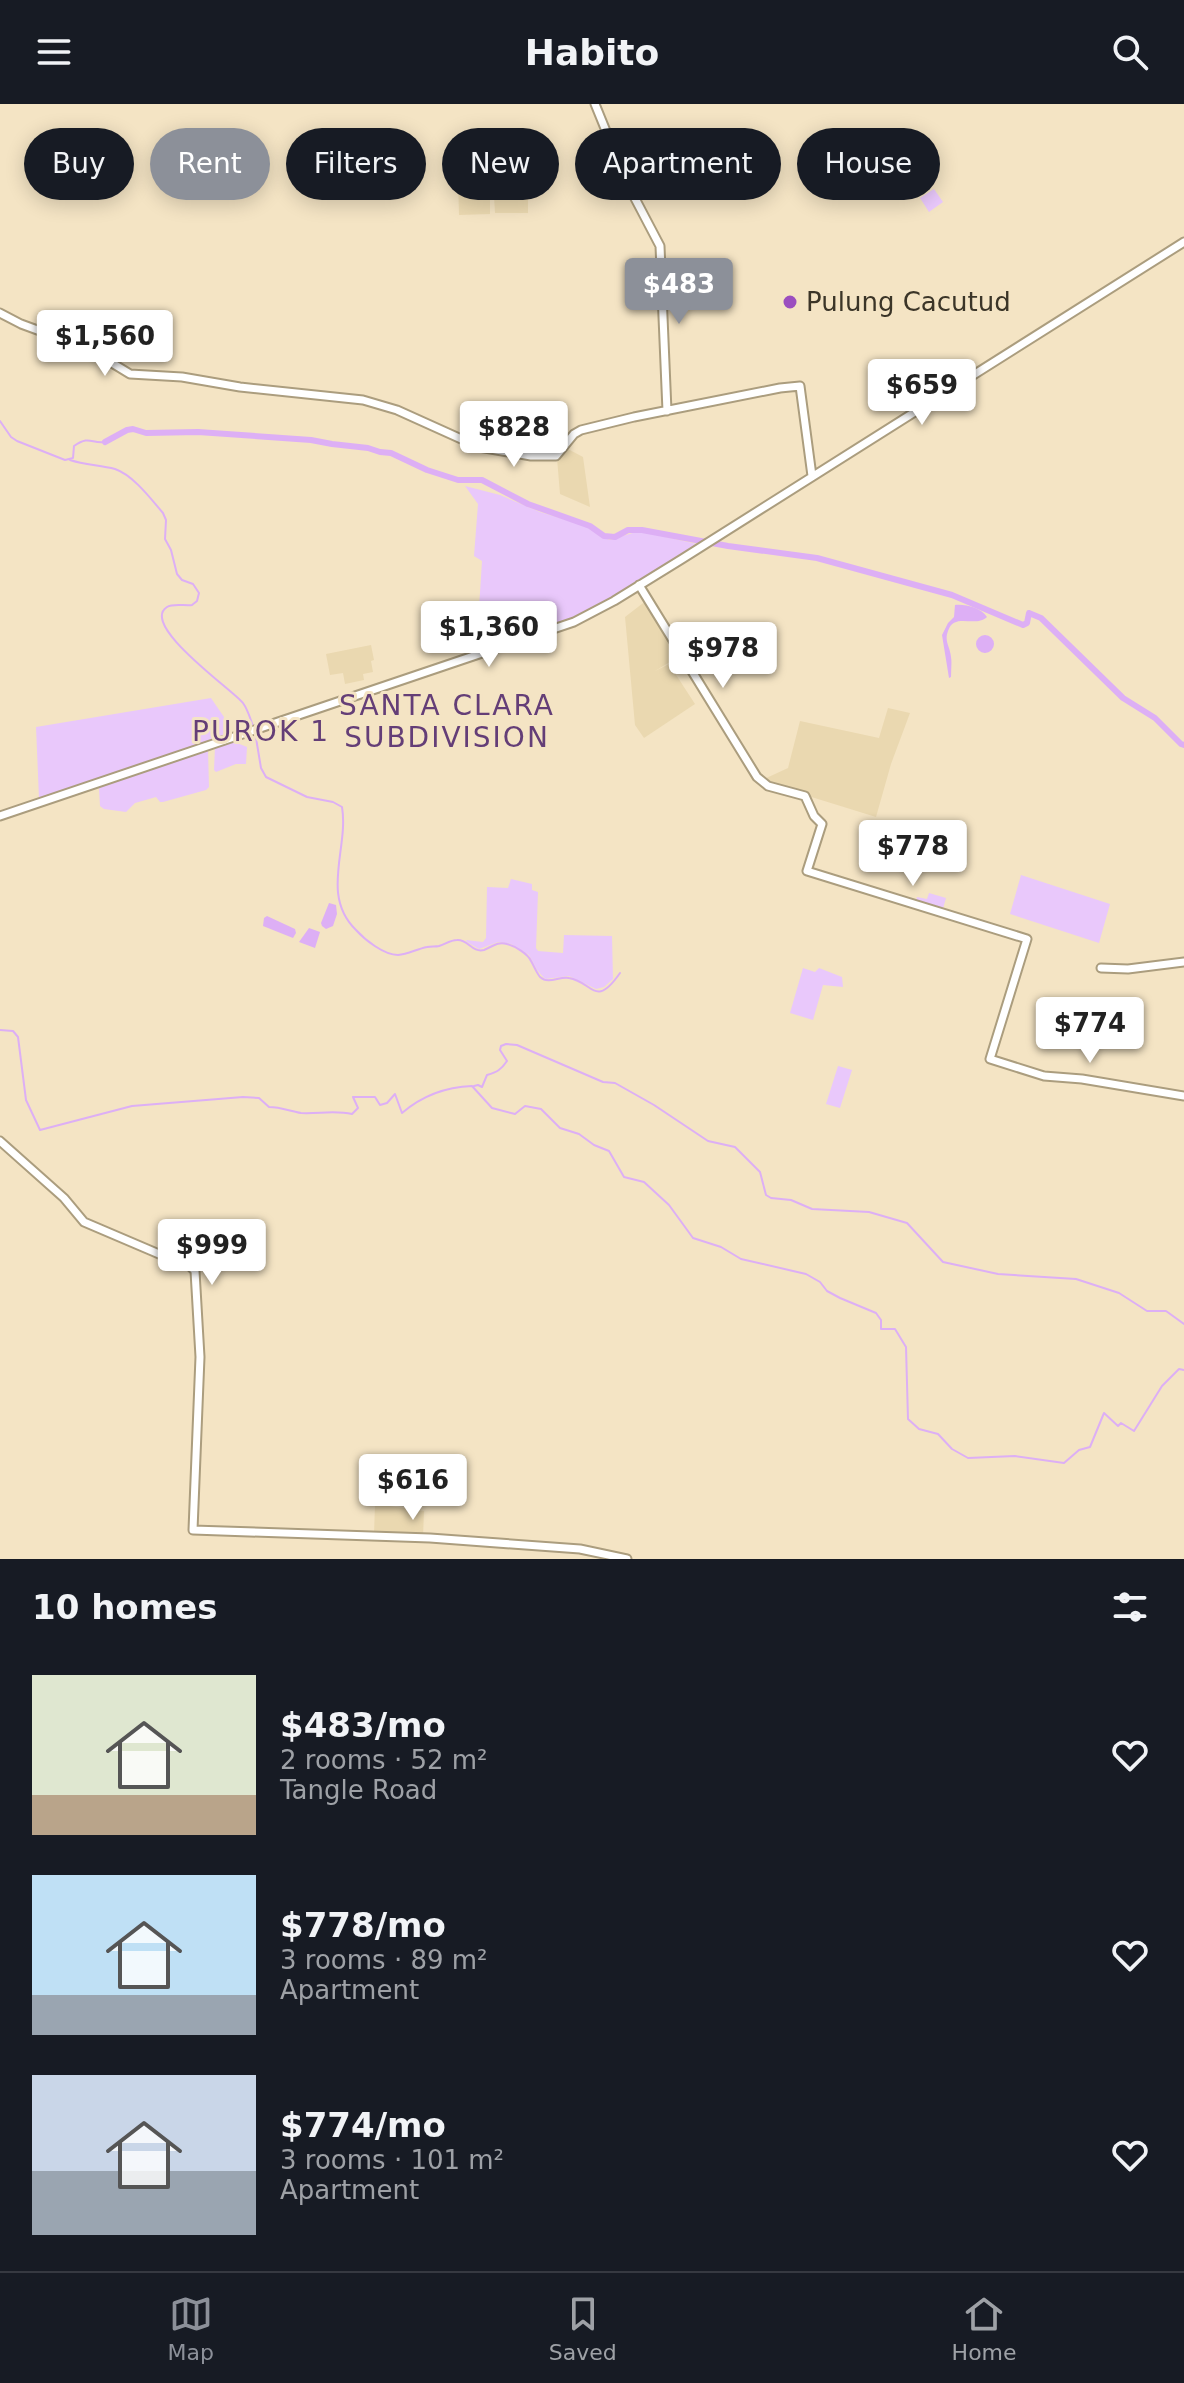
<!DOCTYPE html>
<html lang="en">
<head>
<meta charset="utf-8">
<style>
	:root { --surface:#171b24; --page:#242831; --text:#f1f3f6; --muted:#9ea1a6; --line:#363941; --accent:#8c9099 }
	body { margin:0; font-family:"DejaVu Sans",sans-serif; background:var(--page); color:var(--text); height:100vh; display:flex; flex-direction:column; font-size:30px; white-space:nowrap }
	* { box-sizing:border-box; margin:0 }
	p { font-size:26px; color:var(--muted) }
	.icon { flex:none; width:44px; height:44px; fill:none; stroke:currentColor; stroke-width:2; stroke-linecap:round; stroke-linejoin:round }
	.map { position:relative; height:1455px; overflow:hidden }
	.sheet { display:flex; flex-direction:column; background:var(--surface); flex:1 }
	.sheet>* { flex:none }
	.hud { position:absolute; left:24px; top:24px; width:1136px; height:72px; display:flex; gap:16px }
	.price { position:absolute; translate:-50% -68px; padding:0 18px; border-radius:8px; background:#fff; color:#222; font-size:26px; line-height:52px; filter:drop-shadow(0 2px 4px #0008) }
	.price::after { content:''; position:absolute; left:50%; top:48px; width:24px; height:18px; margin-left:-12px; background:inherit; clip-path:polygon(0 0,100% 0,50% 100%) }
	.price.selected { background:var(--accent); color:#fff }
	ul { padding:0; list-style:none }
	li { display:flex; align-items:center; gap:24px; height:200px; padding:0 32px }
	li span { display:grid; place-items:center; flex:none; width:224px; height:160px; border-radius:0px; color:#555 }
	li>.icon { margin-inline-start:auto }
	span .icon { width:96px; height:96px; fill:#fffc; stroke-width:1 }
	li b { font-size:34px }
	h2 { display:flex; justify-content:space-between; align-items:center; height:96px; padding:0 32px; font-size:34px }
	.chip { padding:0 28px; border-radius:36px; background:var(--surface); box-shadow:0 4px 20px #0003; font-size:28px; line-height:72px }
	.chip.selected { background:var(--accent); color:#fff }
	header { display:flex; justify-content:space-between; align-items:center; height:104px; padding:0 32px; background:var(--surface); font-size:36px; font-weight:700 }
	.dock { display:flex; justify-content:space-around; align-items:center; height:112px; border-top:2px solid var(--line); background:var(--surface); font-size:22px; color:var(--muted) }
	.dock a { display:grid; justify-items:center; gap:4px }
	.dock .selected { color:var(--accent) }
	.map>svg:first-child { display:block }
	.built { fill:#ead8b0 }
	.green { fill:#e9c8fb }
	.water { fill:#ddaff5 }
	.lines { fill:none; stroke-linecap:round; stroke-linejoin:round }
	.stream { stroke:#ddaff5; stroke-width:2 }
	.river { stroke:#ddaff5; stroke-width:6 }
	.secondary-casing { stroke:#ab9d7e; stroke-width:11 }
	.secondary { stroke:#fff; stroke-width:7 }
	.poi-dot { fill:#9b4ebf; stroke:#f4e4c4; stroke-width:3 }
	.labels { text-anchor:middle; dominant-baseline:central; stroke-width:6; stroke-linejoin:round; paint-order:stroke }
	.poi-label { font-size:26px; fill:#3b3528; stroke:#f4e4c4; text-anchor:start }
	.neighbourhood-label { font-size:28px; letter-spacing:2px; fill:#643e77; stroke:#f4e4c4 }
</style>
</head>
<body>
<header><svg class="icon" aria-label="menu" viewBox="0 0 24 24"><path d="M4 6h16M4 12h16M4 18h16"/></svg>Habito<svg class="icon" aria-label="search" viewBox="0 0 24 24"><circle cx="10" cy="10" r="6"/><path d="M15 15l6 6"/></svg></header>
<div class="map">
<svg width="1184" height="1455" viewBox="0 0 1184 1455">
	<rect width="100%" height="100%" fill="#f4e4c4"/>
	<path class="built" d="M528 73V109H495L493 74Z
		M458 75H490V110L459 111Z
		M566 344 583 353 590 403 560 390 557 354Z
		M647 496 680 552 655 567 669 560 695 600 644 634 635 621 625 513Z
		M371 541 374 556 371 557 373 568 363 570 364 576 345 580 343 569 330 571 326 550Z
		M888 604 910 609 891 660 876 713 763 678 762 676 788 664 800 617 879 634Z
		M375 1400 424 1407 423 1433 374 1431Z"/>
	<path class="green" d="M934 85 943 98 929 108 920 94Z
		M465 382 500 391 540 408 586 422 601 433 610 436 639 427 701 441 625 489 546 528 479 504 482 457 474 452 478 400Z
		M211 594 224 613 228 632 39 694 36 623Z
		M232 637 247 643 246 660H236L216 668 214 666 215 643Z
		M208 646 209 683 206 686 163 698H160L156 693 135 699 126 708 104 705 100 702 99 685 101 681Z
		M1021 771 1110 800 1099 839 1010 810Z
		M511 775 532 780V786L538 788 536 844 538 847 563 849 564 831 612 832 613 875 604 883 596 885 569 872 545 875 537 866 529 851 511 840 498 838 479 845 467 838 466 836 483 838 486 834 487 783 508 784Z
		M929 789 946 794 942 808 915 800 917 793 927 795Z
		M803 864 815 868 819 864 842 873 843 883 823 881 813 916 790 909Z
		M838 962 852 966 840 1004 826 1000Z"/>
	<path class="water" d="M955 501C966 500 981 504 987 513 975 524 954 508 948 527 944 538 950 542 951 553 952 559 951 566 951 573L949 574 942 531 948 519 954 513Z
		M976 540a9 9 0 1 1 18 0a9 9 0 1 1-18 0Z
		M329 799 336 801 337 810 333 822 326 825 322 822 321 819Z
		M267 812 295 825 296 829 293 834 263 822 264 814Z
		M309 824 320 828 315 844 299 838Z"/>
	<g class="lines">
		<path class="stream" d="M0 317 11 333 17 337 65 356 73 354 74 342C90 331 91 340 105 338
			M70 356C85 361 100 361 115 365 133 371 151 395 163 409L166 416 165 435 171 446 177 470 182 476 193 480 199 489 197 497 192 501C185 502 173 499 167 503 139 521 234 587 243 599 248 606 250 614 253 622
			M255 628 261 664 266 673 307 693 333 698 342 703C349 744 320 791 356 826 365 836 384 851 398 851 408 850 417 845 427 843 431 842 435 843 439 842 445 840 451 836 457 836 468 835 472 849 484 846 492 843 497 837 507 840 515 842 528 850 531 857 534 862 536 868 540 873 549 881 559 872 569 874 593 878 595 905 620 869
			M0 926 13 927 18 933 26 996 40 1026 132 1002 243 993 259 994 269 1003C280 1003 290 1007 301 1009 318 1010 335 1006 352 1010L358 1004 353 993H375L380 1001 387 999 395 990 402 1009C423 991 445 983 472 982L492 1004 515 1010 525 1002 541 1005 560 1024 579 1030 594 1041 609 1047 624 1073 644 1078 669 1101 693 1134 721 1143 741 1155 806 1170 820 1178 827 1187 840 1194 876 1209 881 1216V1225H895L906 1243 908 1315 919 1325 938 1330 952 1345 968 1354 1015 1352 1064 1359 1079 1346 1090 1343 1104 1309 1118 1322 1121 1319 1134 1327 1162 1282 1179 1265 1184 1266
			M474 982 478 981 482 983 487 971C497 968 501 966 507 957L500 946 501 942 506 940 517 941 603 978 615 979 654 1001 708 1037 735 1043 760 1068 766 1091 771 1094 791 1096 812 1105 869 1108 907 1119 943 1158 998 1170 1076 1175 1119 1189 1147 1207H1166L1184 1220"/>
		<path class="river" d="M105 338 127 326 133 325 146 329 198 328 311 336 332 340 368 344 380 348 391 349 427 366 458 376H482L528 400 590 422 604 432 615 433 628 426H642L728 442 817 454 952 491 1023 521 1027 519 1029 509 1041 514 1123 594 1155 614 1181 640 1184 641"/>
		<defs>
			<path id="secondary" d="M595 0 628 81 660 142 667 307
				M0 209 21 220 89 245 130 270 182 273 240 283 363 296 397 306 479 343 531 352H556L574 330 581 326 634 313 780 284 800 282 812 372
				M639 481 757 673 768 682 805 692 814 712 822 720 807 767 1027 835 990 955 1044 972 1082 975 1184 992
				M0 712 574 518 614 497 682 455 1184 138
				M1101 864 1128 865 1184 858
				M0 1037 64 1094 84 1118 159 1150 186 1158 195 1167 200 1253 193 1426 430 1434 580 1445 627 1455"/>
		</defs>
		<use href="#secondary" class="secondary-casing"/>
		<use href="#secondary" class="secondary"/>
	</g>
	<circle class="poi-dot" cx="790" cy="198" r="8"/>
	<g class="labels">
		<g class="poi-label">
			<text x="806" y="198">Pulung Cacutud</text>
		</g>
		<g class="neighbourhood-label">
			<text x="447" y="601">SANTA CLARA<tspan x="447" dy="32">SUBDIVISION</tspan></text>
			<text x="261" y="627">PUROK 1</text>
		</g>
	</g>
</svg>
<b class="price selected" style="left:679px;top:222px">$483</b>
<b class="price" style="left:105px;top:274px">$1,560</b>
<b class="price" style="left:922px;top:323px">$659</b>
<b class="price" style="left:514px;top:365px">$828</b>
<b class="price" style="left:489px;top:565px">$1,360</b>
<b class="price" style="left:723px;top:586px">$978</b>
<b class="price" style="left:913px;top:784px">$778</b>
<b class="price" style="left:1090px;top:961px">$774</b>
<b class="price" style="left:212px;top:1183px">$999</b>
<b class="price" style="left:413px;top:1418px">$616</b>
<div class="hud">
<a class="chip">Buy</a>
<a class="chip selected">Rent</a>
<a class="chip">Filters</a>
<a class="chip">New</a>
<a class="chip">Apartment</a>
<a class="chip">House</a>
</div>
</div>
<section class="sheet">
<h2>10 homes<svg class="icon" aria-label="filters" viewBox="0 0 24 24"><path d="M4 7h16M4 17h16"/><circle cx="9" cy="7" r="2"/><circle cx="15" cy="17" r="2"/></svg></h2>
<ul>
<li><span style="background:linear-gradient(#dfe7d0 75%,#b9a48a 0)"><svg class="icon" aria-label="home" viewBox="0 0 24 24"><path d="M3 11l9-7 9 7M6 9v11h12V9"/></svg></span><div><b>$483/mo</b><p>2 rooms · 52 m²</p><p>Tangle Road</p></div><svg class="icon" aria-label="heart" viewBox="0 0 24 24"><path d="M12 20l-8-8c-3-5 5-10 8-4 3-6 11-1 8 4z"/></svg></li>
<li><span style="background:linear-gradient(#bfe0f5 75%,#9aa5b1 0)"><svg class="icon" aria-label="home" viewBox="0 0 24 24"><path d="M3 11l9-7 9 7M6 9v11h12V9"/></svg></span><div><b>$778/mo</b><p>3 rooms · 89 m²</p><p>Apartment</p></div><svg class="icon" aria-label="heart" viewBox="0 0 24 24"><path d="M12 20l-8-8c-3-5 5-10 8-4 3-6 11-1 8 4z"/></svg></li>
<li><span style="background:linear-gradient(#c9d6e8 60%,#9aa5b1 0)"><svg class="icon" aria-label="home" viewBox="0 0 24 24"><path d="M3 11l9-7 9 7M6 9v11h12V9"/></svg></span><div><b>$774/mo</b><p>3 rooms · 101 m²</p><p>Apartment</p></div><svg class="icon" aria-label="heart" viewBox="0 0 24 24"><path d="M12 20l-8-8c-3-5 5-10 8-4 3-6 11-1 8 4z"/></svg></li>
</ul>
</section>
<nav class="dock">
<a class="selected"><svg class="icon" aria-label="map" viewBox="0 0 24 24"><path d="M3 6l6-2 6 2 6-2v14l-6 2-6-2-6 2zM9 4v14M15 6v14"/></svg>Map</a>
<a><svg class="icon" aria-label="saved" viewBox="0 0 24 24"><path d="M7 4h10v16l-5-4-5 4z"/></svg>Saved</a>
<a><svg class="icon" aria-label="home" viewBox="0 0 24 24"><path d="M3 11l9-7 9 7M6 9v11h12V9"/></svg>Home</a>
</nav>
</body>
</html>
